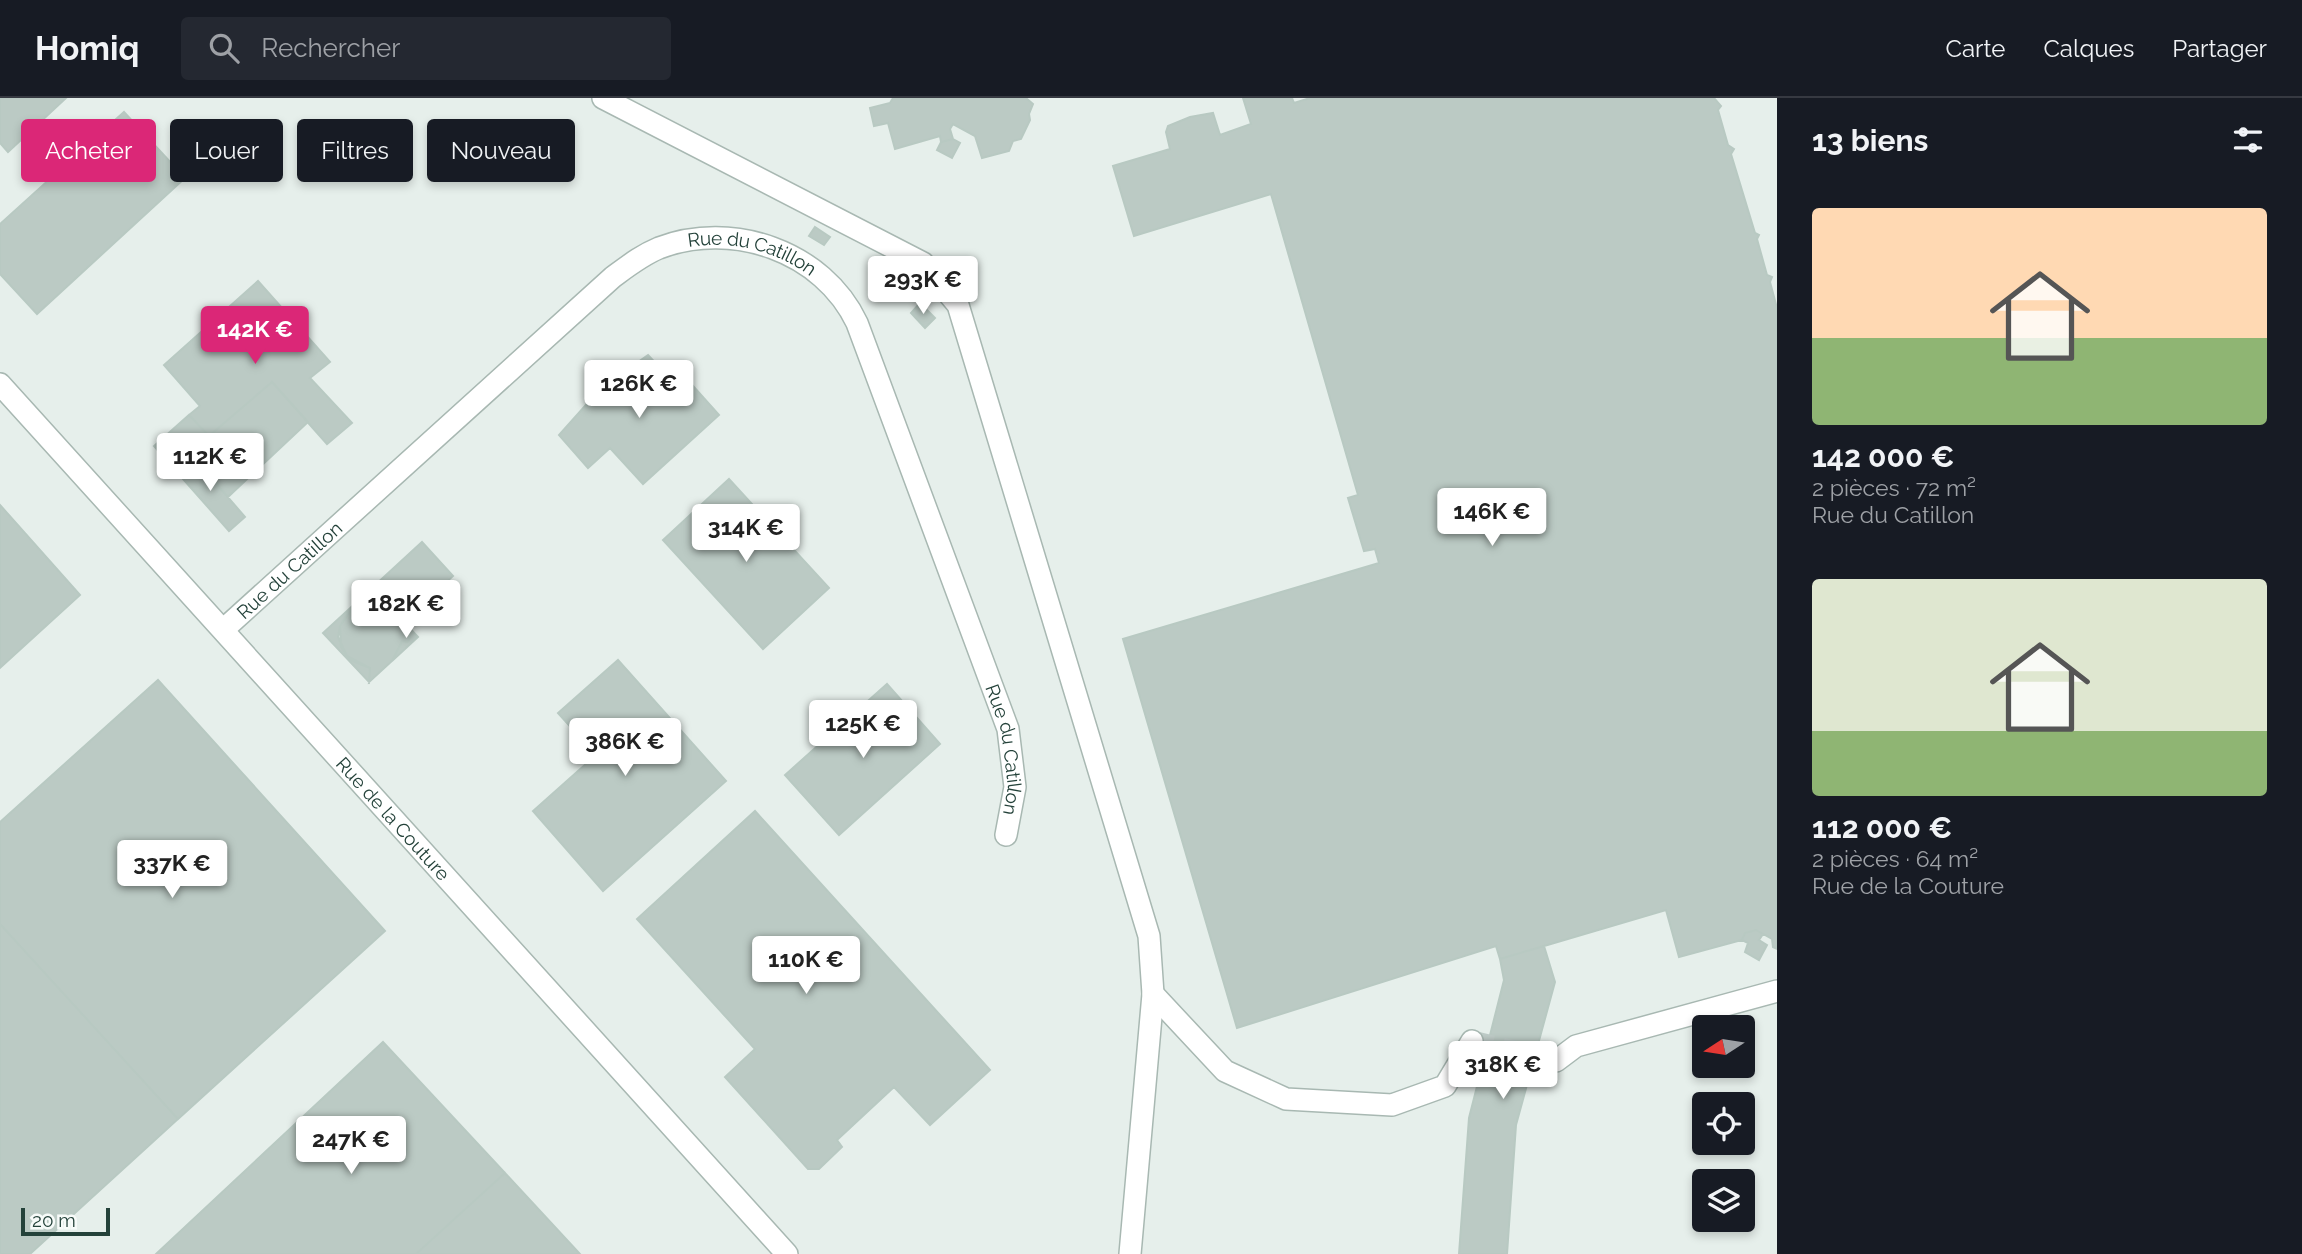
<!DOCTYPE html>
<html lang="fr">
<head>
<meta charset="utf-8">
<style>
	:root { --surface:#171b24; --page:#242831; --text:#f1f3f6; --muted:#9ea1a6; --line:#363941; --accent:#db2777 }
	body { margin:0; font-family:Raleway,sans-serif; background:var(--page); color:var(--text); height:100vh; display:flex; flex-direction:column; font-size:26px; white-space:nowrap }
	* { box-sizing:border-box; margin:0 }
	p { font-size:23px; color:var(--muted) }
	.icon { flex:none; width:38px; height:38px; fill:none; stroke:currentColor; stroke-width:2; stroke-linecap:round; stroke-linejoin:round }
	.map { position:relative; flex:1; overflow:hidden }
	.sheet { display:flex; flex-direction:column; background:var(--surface); width:525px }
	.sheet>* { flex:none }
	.guide { position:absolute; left:21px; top:21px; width:665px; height:63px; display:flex; gap:14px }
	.needle { width:46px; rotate:258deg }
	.buttons { position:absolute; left:1692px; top:917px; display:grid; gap:14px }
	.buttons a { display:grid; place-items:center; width:63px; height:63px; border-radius:7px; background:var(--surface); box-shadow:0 4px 10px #0003; font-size:35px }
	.scale { position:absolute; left:21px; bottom:18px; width:89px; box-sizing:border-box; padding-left:7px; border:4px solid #24423a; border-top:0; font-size:19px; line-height:24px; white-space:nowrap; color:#24423a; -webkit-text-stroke:5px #f7fbf9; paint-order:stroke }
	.price { position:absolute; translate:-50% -60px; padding:0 16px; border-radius:7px; background:#fff; color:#222; font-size:23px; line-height:46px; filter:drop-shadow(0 2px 4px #0008) }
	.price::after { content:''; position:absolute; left:50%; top:42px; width:21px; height:16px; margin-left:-10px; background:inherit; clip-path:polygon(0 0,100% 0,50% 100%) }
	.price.selected { background:var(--accent); color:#fff }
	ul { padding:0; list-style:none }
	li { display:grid; align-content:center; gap:14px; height:371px; padding:0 35px }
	li span { display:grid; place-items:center; height:217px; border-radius:7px; color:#555 }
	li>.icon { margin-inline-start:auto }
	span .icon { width:126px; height:126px; fill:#fffc; stroke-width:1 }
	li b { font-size:30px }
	h2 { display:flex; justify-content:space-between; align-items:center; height:84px; padding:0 35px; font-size:30px }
	.chip { padding:0 24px; border-radius:7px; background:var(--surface); box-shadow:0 4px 10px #0003; font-size:24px; line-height:63px }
	.chip.selected { background:var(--accent); color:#fff }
	header { display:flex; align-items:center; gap:42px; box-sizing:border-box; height:98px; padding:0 35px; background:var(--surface); border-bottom:2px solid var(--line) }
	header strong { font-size:33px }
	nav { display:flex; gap:38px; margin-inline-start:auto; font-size:24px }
	.search { width:490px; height:63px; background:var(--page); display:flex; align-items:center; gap:18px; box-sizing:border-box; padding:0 24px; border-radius:7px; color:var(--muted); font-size:26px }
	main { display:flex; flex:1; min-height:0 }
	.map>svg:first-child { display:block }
	.building { fill:#bbcac4; stroke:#b8c9c2; stroke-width:2 }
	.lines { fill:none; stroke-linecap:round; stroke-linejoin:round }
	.minor-tunnel { stroke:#bfccc8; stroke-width:21; stroke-dasharray:21 10; stroke-linecap:butt }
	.minor-casing { stroke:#a8b8b2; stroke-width:24 }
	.minor { stroke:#fff; stroke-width:21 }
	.labels { text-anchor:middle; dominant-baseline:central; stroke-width:7; stroke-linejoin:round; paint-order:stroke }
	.street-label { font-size:19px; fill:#24423a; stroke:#f7fbf9 }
</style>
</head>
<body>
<header>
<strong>Homiq</strong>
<div class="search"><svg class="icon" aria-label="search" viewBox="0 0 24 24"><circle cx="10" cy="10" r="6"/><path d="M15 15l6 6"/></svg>Rechercher</div>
<nav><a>Carte</a><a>Calques</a><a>Partager</a></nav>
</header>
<main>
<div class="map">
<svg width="1777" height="1156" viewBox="0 0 1777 1156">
	<rect width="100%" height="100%" fill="#e6efeb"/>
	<path class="building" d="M0 0H66L8 54 0 45Z
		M893 0H1026L1033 6 1029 16 1030 22 1021 41 1013 43 1009 53 982 60 975 38 953 26 950 31 953 41 941 44 940 38 895 51 888 25 874 28 870 10 890 5Z
		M1243 0H1292L1294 5 1310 0H1714L1721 8 1718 12 1728 47 1734 51 1731 56 1755 135 1759 137 1757 141 1767 177 1772 179 1770 184 1777 210V851L1773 849 1772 841 1756 832 1745 835 1742 842 1679 859 1666 812 1500 861 1496 848 1237 930 1123 541 1379 465 1375 451 1364 453 1348 400 1358 397 1271 96 1134 138 1113 68 1170 51 1166 34 1168 28 1190 19 1213 15 1220 37 1251 26Z
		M124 14 185 80 37 216 0 176V126Z
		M953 41 960 45 952 60 937 52 941 44Z
		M815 129 830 139 824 147 809 138Z
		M258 183 330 264 310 280 352 325 327 346 272 284 209 338 189 317 200 308 164 267Z
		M920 205 935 220 925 230 911 215Z
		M648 257 684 296 693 288 719 317 643 386 610 350 588 370 559 337 601 290Z
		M272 284 308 324 228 399 195 361 187 368 178 367 172 360 168 364 154 348 189 317 209 338Z
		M172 360 178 367 187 368 195 361 245 419 229 433 168 364Z
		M729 381 829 490 763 551 663 442Z
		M0 407 80 497 0 570Z
		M422 444 453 478 401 525 404 537 410 539 408 544 402 543 392 563 369 584 370 570 350 562 341 549 340 528 352 511 372 506V490Z
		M372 490V506L362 507 348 515 340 528 338 539 347 558 370 570 369 584 323 535Z
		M403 523 418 539 392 563 402 543 408 544 410 539 404 537Z
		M618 562 726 683 603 793 533 713 596 657 558 615Z
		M158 582 385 833 178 1021 0 826V724Z
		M887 586 940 646 839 737 785 677Z
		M755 713 990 972 930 1027 894 989 837 1042 842 1049 819 1071H808L725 979 755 951 637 821Z
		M0 826 178 1021 30 1156H0Z
		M1756 832 1763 836 1759 842 1767 847 1759 862 1745 854 1748 845 1742 842 1745 835Z
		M1544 848 1555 884 1516 1027 1507 1156H1459L1469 1020 1504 882 1500 861Z
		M383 944 505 1075 416 1156H156Z
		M505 1075 580 1156H416Z"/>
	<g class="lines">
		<path class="minor-tunnel" d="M1472 943 1556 963"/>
		<defs>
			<g id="minor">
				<path d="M603 0 923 165 958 207 1149 838 1153 896 1130 1156"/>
				<path id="s1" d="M0 286 787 1156"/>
				<path id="s2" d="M224 531 613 179C628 168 642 157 659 150 732 122 823 153 857 225L1008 631 1015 689 1006 737"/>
				<path d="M1153 896 1225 973 1286 1001 1392 1007 1445 988 1472 943"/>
				<path d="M1556 963 1576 948 1777 893"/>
			</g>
		</defs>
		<use href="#minor" class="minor-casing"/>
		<use href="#minor" class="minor"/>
	</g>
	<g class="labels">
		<g class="street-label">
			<text stroke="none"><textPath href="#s2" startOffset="676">Rue du Catillon</textPath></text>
			<text stroke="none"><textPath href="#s2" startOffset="88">Rue du Catillon</textPath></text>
			<text stroke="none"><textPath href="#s2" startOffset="1264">Rue du Catillon</textPath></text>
			<text stroke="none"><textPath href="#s1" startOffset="586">Rue de la Couture</textPath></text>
		</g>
	</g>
</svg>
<div class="buttons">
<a><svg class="needle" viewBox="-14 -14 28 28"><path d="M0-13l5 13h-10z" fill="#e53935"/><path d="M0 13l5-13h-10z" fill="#9ea1a6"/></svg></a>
<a><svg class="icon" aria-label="locate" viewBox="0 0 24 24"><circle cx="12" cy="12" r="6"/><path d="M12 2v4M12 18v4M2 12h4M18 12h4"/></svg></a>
<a><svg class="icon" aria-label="layers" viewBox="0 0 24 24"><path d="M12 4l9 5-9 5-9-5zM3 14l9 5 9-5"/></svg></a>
</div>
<div class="scale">20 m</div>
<b class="price" style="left:923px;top:218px">293K €</b>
<b class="price selected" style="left:255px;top:268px">142K €</b>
<b class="price" style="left:639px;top:322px">126K €</b>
<b class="price" style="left:210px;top:395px">112K €</b>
<b class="price" style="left:1492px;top:450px">146K €</b>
<b class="price" style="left:746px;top:466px">314K €</b>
<b class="price" style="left:406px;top:542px">182K €</b>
<b class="price" style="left:863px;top:662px">125K €</b>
<b class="price" style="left:625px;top:680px">386K €</b>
<b class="price" style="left:172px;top:802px">337K €</b>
<b class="price" style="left:806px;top:898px">110K €</b>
<b class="price" style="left:1503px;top:1003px">318K €</b>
<b class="price" style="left:351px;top:1078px">247K €</b>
<div class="guide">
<a class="chip selected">Acheter</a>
<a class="chip">Louer</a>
<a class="chip">Filtres</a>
<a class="chip">Nouveau</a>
</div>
</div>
<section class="sheet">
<h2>13 biens<svg class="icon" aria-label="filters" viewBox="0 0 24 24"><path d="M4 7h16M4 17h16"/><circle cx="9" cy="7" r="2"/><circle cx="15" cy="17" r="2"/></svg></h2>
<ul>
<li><span style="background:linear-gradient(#ffd9b3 60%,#8fb573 0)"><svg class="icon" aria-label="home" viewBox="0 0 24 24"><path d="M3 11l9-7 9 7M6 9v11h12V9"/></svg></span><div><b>142 000 €</b><p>2 pièces · 72 m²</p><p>Rue du Catillon</p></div></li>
<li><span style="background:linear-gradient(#dfe7d0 70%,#8fb573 0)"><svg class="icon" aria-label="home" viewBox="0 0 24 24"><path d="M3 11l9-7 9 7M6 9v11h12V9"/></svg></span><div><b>112 000 €</b><p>2 pièces · 64 m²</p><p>Rue de la Couture</p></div></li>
</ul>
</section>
</main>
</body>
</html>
